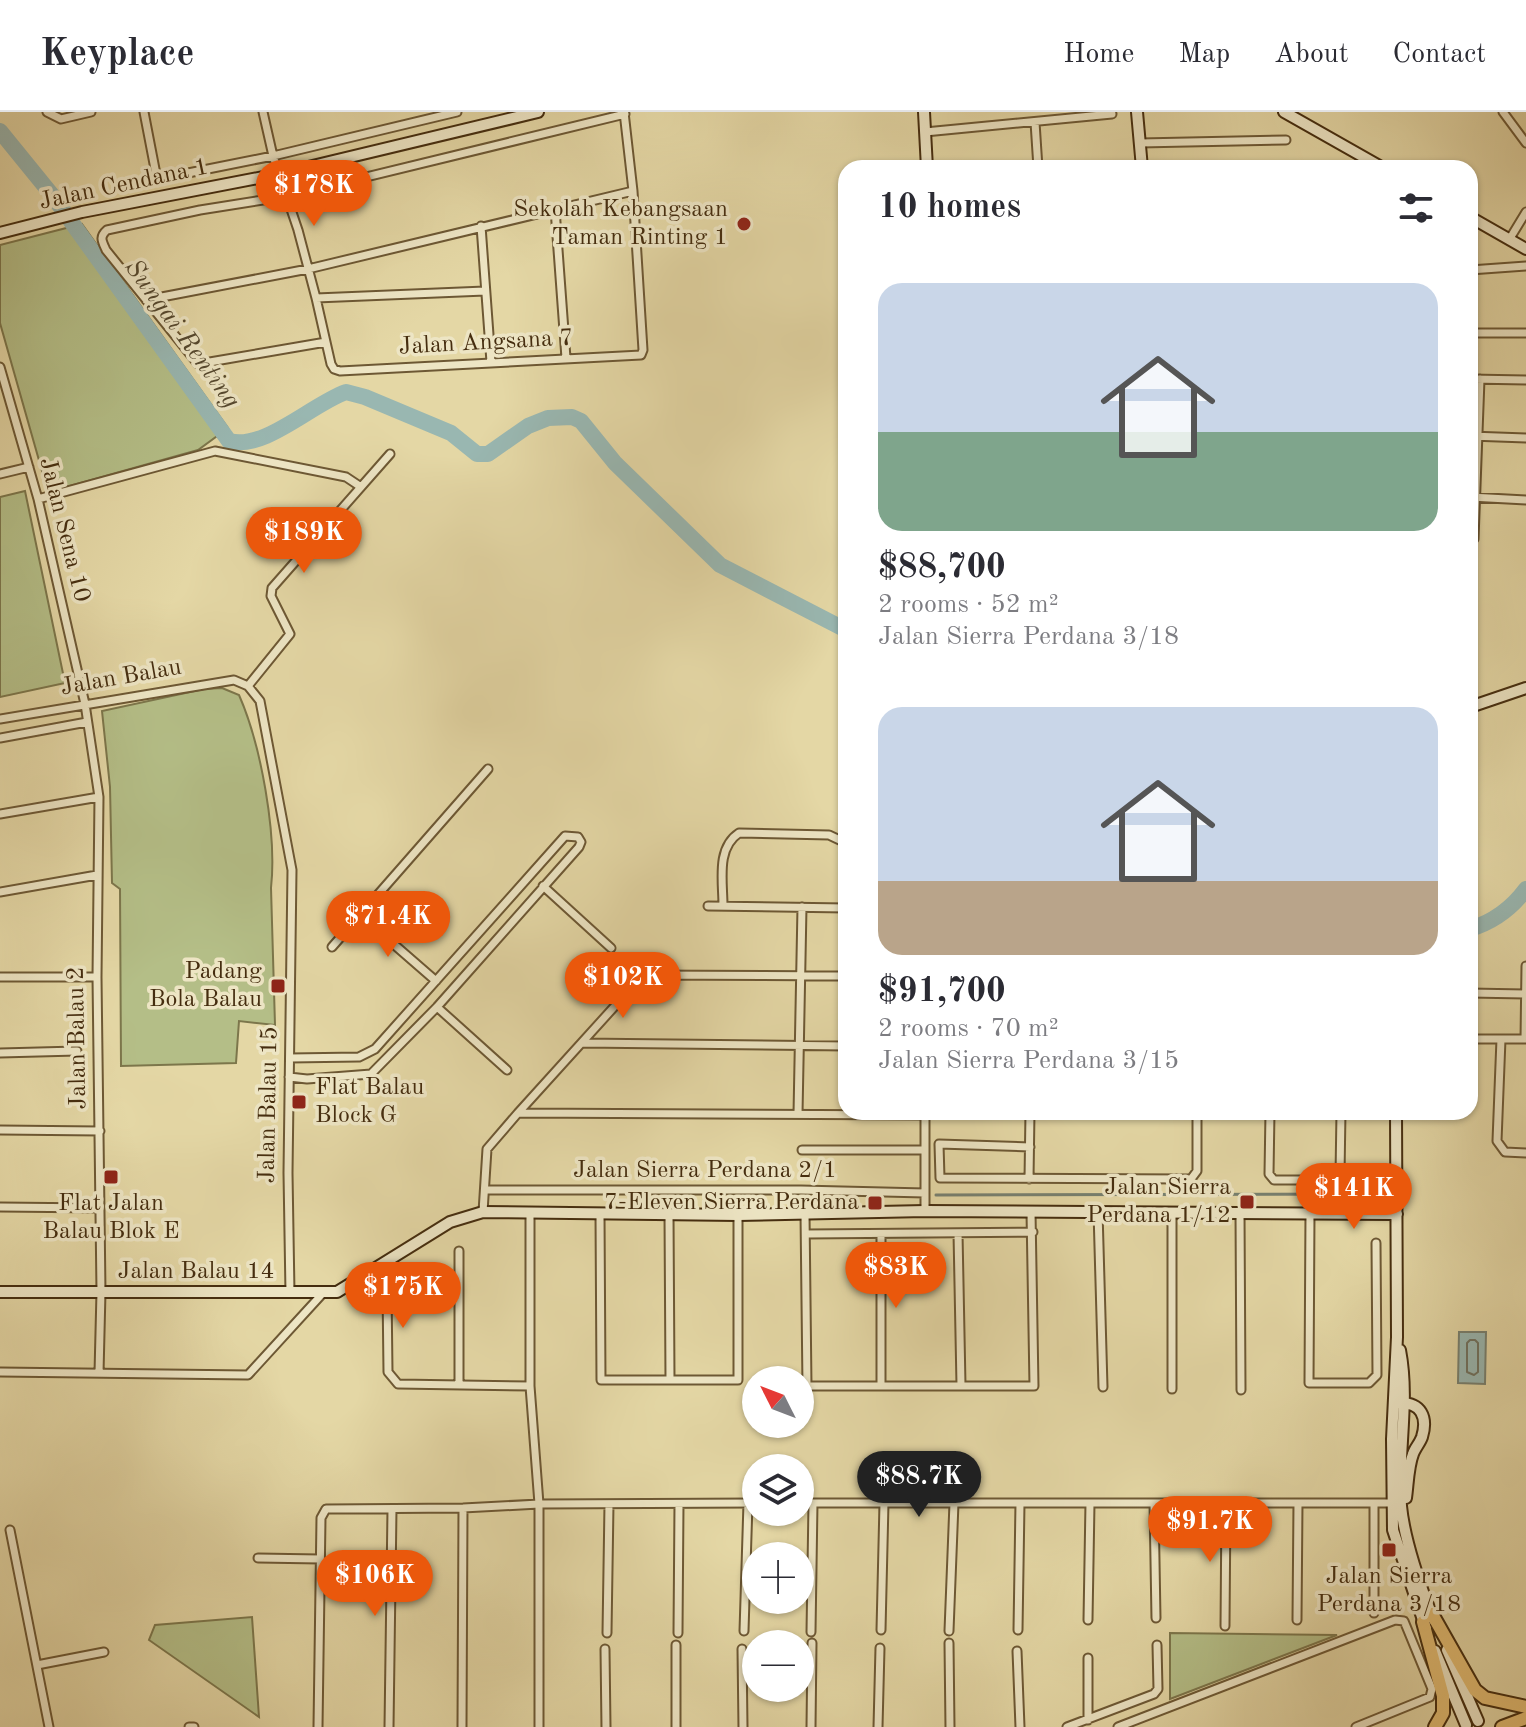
<!DOCTYPE html>
<html lang="en">
<head>
<meta charset="utf-8">
<style>
	:root { --surface:#fff; --page:#f7f7f7; --text:#2b2b33; --muted:#7c7c81; --line:#e1e1e2; --accent:#ea580c }
	body { margin:0; font-family:"Old Standard TT",serif; background:var(--page); color:var(--text); height:100vh; display:flex; flex-direction:column; font-size:30px; white-space:nowrap }
	* { box-sizing:border-box; margin:0 }
	p { font-size:26px; color:var(--muted) }
	.icon { flex:none; width:44px; height:44px; fill:none; stroke:currentColor; stroke-width:2; stroke-linecap:round; stroke-linejoin:round }
	.map { position:relative; flex:1; overflow:hidden }
	.panel { position:absolute; left:838px; top:48px; width:640px; height:960px; display:flex; flex-direction:column; background:var(--surface); border-radius:24px; box-shadow:0 2px 6px #0004 }
	.panel>* { flex:none }
	.needle { width:52px; rotate:312deg }
	.buttons { position:absolute; left:742px; top:1254px; display:grid; gap:16px }
	.buttons a { display:grid; place-items:center; width:72px; height:72px; border-radius:50%; background:var(--surface); box-shadow:0 2px 6px #0004; font-size:40px }
	.price { position:absolute; translate:-50% -68px; padding:0 18px; border-radius:28px; background:var(--accent); color:#fff; font-size:26px; line-height:52px; filter:drop-shadow(0 2px 4px #0008) }
	.price::after { content:''; position:absolute; left:50%; top:48px; width:24px; height:18px; margin-left:-12px; background:inherit; clip-path:polygon(0 0,100% 0,50% 100%) }
	.price.selected { background:#222; color:#fff }
	ul { padding:0; list-style:none }
	li { display:grid; align-content:center; gap:16px; height:424px; padding:0 40px }
	li span { display:grid; place-items:center; height:248px; border-radius:24px; color:#555 }
	li>.icon { margin-inline-start:auto }
	span .icon { width:144px; height:144px; fill:#fffc; stroke-width:1 }
	li b { font-size:34px }
	h2 { display:flex; justify-content:space-between; align-items:center; height:96px; padding:0 40px; font-size:34px }
	header { display:flex; align-items:center; gap:48px; box-sizing:border-box; height:112px; padding:0 40px; background:var(--surface); border-bottom:2px solid var(--line) }
	header strong { font-size:38px }
	nav { display:flex; gap:44px; margin-inline-start:auto; font-size:28px }
	.map>svg:first-child { display:block }
	.green { fill:#b4be87; stroke:#7c764b; stroke-width:2 }
	.water { fill:#99b7b1; stroke:#778070; stroke-width:2 }
	.lines { fill:none; stroke-linecap:round; stroke-linejoin:round }
	.shore { stroke:#6f7260; stroke-width:2 }
	.stream { stroke:#778070; stroke-width:3 }
	.river { stroke:#99b7b1; stroke-width:16 }
	.street-casing { stroke:#6d5834; stroke-width:11 }
	.secondary-casing { stroke:#452d0f; stroke-width:14 }
	.highway-casing { stroke:#452d0f; stroke-width:16 }
	.street { stroke:#ede5c4; stroke-width:7 }
	.secondary { stroke:#ede5c4; stroke-width:10 }
	.highway { stroke:#e2bc72; stroke-width:12 }
	.poi-dot { fill:#8f2418; stroke:#ede5c4; stroke-width:3 }
	.labels { text-anchor:middle; dominant-baseline:central; stroke-width:7; stroke-linejoin:round; paint-order:stroke }
	.street-label { font-size:24px; fill:#452d0f; stroke:#ede5c4 }
	.poi-label { font-size:24px; fill:#452d0f; stroke:#ede5c4; text-anchor:end }
	.water-label { font-size:26px; font-style:italic; fill:#56492f; stroke:#ede5c4 }
</style>
</head>
<body>
<header>
<strong>Keyplace</strong>
<nav><a>Home</a><a>Map</a><a>About</a><a>Contact</a></nav>
</header>
<div class="map">
<svg width="1526" height="1615" viewBox="0 0 1526 1615">
	<rect width="100%" height="100%" fill="#e4d7a5"/>
	<filter id="stains"><feTurbulence type="fractalNoise" baseFrequency=".0025" numOctaves="4"/><feColorMatrix values="0 0 0 0 .2 0 0 0 0 .09 0 0 0 0 .02 0 0 0 .5 -.17"/></filter>
	<radialGradient id="worn" r=".72"><stop offset=".6" stop-color="#630" stop-opacity="0"/><stop offset="1" stop-color="#630" stop-opacity=".3"/></radialGradient>
	<path class="green" d="M82 112 228 316 198 338 48 380 0 211V133Z
		M25 379 65 571 0 585V385Z
		M222 576 239 583C261 633 277 722 271 776L275 913 239 909 236 951 121 954 120 777 112 771 110 675 102 599 204 577Z
		M252 1505 259 1605 149 1528 155 1513Z
		M1170 1521 1337 1523 1170 1587Z"/>
	<path class="water" d="M1459 1220H1486L1485 1272 1458 1271Z"/>
	<g class="lines">
		<path class="shore" d="M1470 1228H1475L1478 1231V1260L1474 1263 1467 1260V1231Z"/>
		<path class="stream" d="M936 1083 1373 1082"/>
		<path class="river" d="M0 19 52 83 229 329C264 339 312 292 346 280L365 285 451 321 477 342H488L528 314 548 306 572 305 581 309 615 351 720 453 846 518
			M1470 817C1493 810 1512 796 1526 777"/>
		<defs>
			<path id="street" d="M47 0 61 7 91 0
				M144 0 155 57 157 64 163 66 273 44 457 0
				M263 0 273 44 298 118 316 186 331 252 334 257 340 259 641 243 643 238 633 79 624 0
				M1503 0 1526 31
				M1035 10 1038 56
				M925 20 1112 2
				M1140 31 1286 28
				M555 97 566 246
				M481 114 491 250
				M1509 128 1526 100
				M1470 158 1526 154
				M316 186 485 179
				M146 188 308 157 633 79
				M1470 221H1526
				M326 230 198 252 106 138C102 129 99 125 107 118L200 98 288 84 625 2
				M0 255 38 387 85 592 99 685 97 865 101 1180 99 1261
				M1470 267 1526 268
				M1470 324 1526 326
				M0 362 29 355
				M1470 385 1526 388
				M38 387 215 339 346 365 361 375
				M1474 427 1480 267
				M248 574 290 522 271 484 272 476 390 342
				M0 607 234 568 248 574 260 589 292 758 288 1061 290 1181
				M0 626 87 610
				M0 702 99 685
				M543 774 611 836
				M0 780 97 763
				M708 794 846 796
				M723 794C723 769 716 736 739 721L829 723 846 731
				M359 802 436 869
				M332 835 488 657
				M0 865H97
				M1470 881 1525 882
				M437 895 507 958
				M1470 927H1526
				M1501 927 1497 1029 1505 1040 1526 1041
				M1525 927 1526 854
				M582 931 846 934
				M0 941 77 939
				M289 965 307 967 371 962 437 895 579 735 581 730 578 725 565 724 375 937 359 945 290 946
				M1114 1000 1197 1001
				M1270 1000 1269 1062 1274 1068H1332L1340 1063 1341 1000
				M518 1001 643 863 846 864
				M798 1002 802 795
				M0 1018 100 1019
				M1030 1035 939 1032 940 1066 1191 1067 1197 1059V1000
				M802 1038H925
				M1029 1067 1030 1000
				M485 1078H801L925 1081
				M0 1095 100 1096
				M925 1099V1000
				M1098 1099 1103 1275
				M483 1100 487 1037 518 1001 925 1003
				M530 1100V1274L539 1392V1615
				M1240 1100 1241 1278
				M1310 1101 1309 1271H1369L1377 1263 1376 1131
				M600 1102 601 1268H738V1103
				M669 1102 670 1267
				M805 1102 807 1274H1034L1031 1100
				M958 1121 961 1273
				M807 1122 1033 1120
				M881 1122V1273
				M387 1177 388 1260 398 1272 530 1274
				M0 1260 248 1263 323 1181
				M459 1272V1139
				M1172 1277V1101
				M800 1391H1395
				M1154 1391 1156 1506
				M1374 1391V1501
				M10 1418 49 1615
				M258 1446 320 1447
				M1088 1508 1090 1391
				M1297 1508 1298 1391
				M1225 1514 1226 1391
				M881 1518 884 1391
				M1018 1518 1020 1391
				M744 1519 748 1391
				M949 1519 954 1391
				M811 1520 813 1391
				M607 1521 609 1392
				M678 1521 679 1392
				M949 1531 950 1615
				M605 1537 606 1615
				M742 1537 743 1615
				M1017 1539 1020 1615
				M37 1553 104 1540
				M1088 1608V1546
				M189 1615H194
				M318 1615 321 1406 326 1397 463 1396 539 1392 756 1391
				M389 1615 392 1397
				M462 1615 463 1396
				M676 1615V1533
				M811 1615 812 1531
				M878 1615 880 1536
				M1067 1615 1154 1582 1158 1577 1157 1533
				M1118 1615 1395 1508 1404 1509 1432 1577 1430 1585 1356 1615"/>
			<path id="secondary" d="M924 0 927 56
				M1137 0 1142 56
				M1284 0 1383 56
				M1470 105 1526 137
				M0 121 82 100 279 62 538 0
				M1470 595 1526 576
				M1396 1000 1397 1225 1392 1327 1393 1418 1426 1517
				M0 1180H337L450 1110 483 1100 738 1103 925 1099 1397 1102
				M1400 1238C1410 1290 1397 1342 1401 1394 1404 1426 1421 1478 1434 1508
				M1399 1291C1421 1290 1428 1305 1422 1325 1420 1331 1415 1336 1413 1342 1408 1355 1408 1372 1406 1386
				M1447 1538 1478 1609
				M1435 1539 1466 1613"/>
			<path id="highway" d="M1432 1502 1475 1578 1485 1586 1526 1595
				M1423 1510 1443 1584V1601L1435 1615
				M1502 1615 1526 1606"/>
		</defs>
		<use href="#street" class="street-casing"/>
		<use href="#secondary" class="secondary-casing"/>
		<use href="#highway" class="highway-casing"/>
		<use href="#street" class="street"/>
		<use href="#secondary" class="secondary"/>
		<use href="#highway" class="highway"/>
	</g>
	<g class="poi-dot">
		<circle cx="744" cy="112" r="8"/>
		<rect x="270" y="866" width="16" height="16" rx="4"/>
		<rect x="291" y="982" width="16" height="16" rx="4"/>
		<rect x="103" y="1057" width="16" height="16" rx="4"/>
		<rect x="1239" y="1082" width="16" height="16" rx="4"/>
		<rect x="867" y="1083" width="16" height="16" rx="4"/>
		<rect x="1381" y="1430" width="16" height="16" rx="4"/>
	</g>
	<g class="labels">
		<g class="street-label">
			<text transform="translate(124 73) rotate(-12)">Jalan Cendana 1</text>
			<text transform="translate(486 231) rotate(-3)">Jalan Angsana 7</text>
			<text transform="translate(64 418) rotate(76)">Jalan Sena 10</text>
			<text transform="translate(121 566) rotate(-10)">Jalan Balau</text>
			<text transform="translate(78 926) rotate(-91)">Jalan Balau 2</text>
			<text transform="translate(269 993) rotate(-89)">Jalan Balau 15</text>
			<text x="705" y="1059">Jalan Sierra Perdana 2/1</text>
			<text x="196" y="1160">Jalan Balau 14</text>
		</g>
		<g class="poi-label">
			<text x="728" y="98">Sekolah Kebangsaan<tspan x="728" dy="28">Taman Rinting 1</tspan></text>
			<text x="262" y="860">Padang<tspan x="262" dy="28">Bola Balau</tspan></text>
			<text x="315" y="976" text-anchor="start">Flat Balau<tspan x="315" dy="28">Block G</tspan></text>
			<text x="1231" y="1076">Jalan Sierra<tspan x="1231" dy="28">Perdana 1/12</tspan></text>
			<text x="859" y="1091">7-Eleven Sierra Perdana</text>
			<text x="111" y="1092" text-anchor="middle">Flat Jalan<tspan x="111" dy="28">Balau Blok E</tspan></text>
			<text x="1389" y="1465" text-anchor="middle">Jalan Sierra<tspan x="1389" dy="28">Perdana 3/18</tspan></text>
		</g>
		<g class="water-label">
			<text transform="translate(182 222) rotate(54)">Sungai Renting</text>
		</g>
	</g>
	<rect width="100%" height="100%" filter="url(#stains)"/>
	<rect width="100%" height="100%" fill="url(#worn)"/>
</svg>
<div class="buttons">
<a><svg class="needle" viewBox="-14 -14 28 28"><path d="M0-13l5 13h-10z" fill="#e53935"/><path d="M0 13l5-13h-10z" fill="#7c7c81"/></svg></a>
<a><svg class="icon" aria-label="layers" viewBox="0 0 24 24"><path d="M12 4l9 5-9 5-9-5zM3 14l9 5 9-5"/></svg></a>
<a>+</a>
<a>−</a>
</div>
<b class="price" style="left:314px;top:116px">$178K</b>
<b class="price" style="left:304px;top:463px">$189K</b>
<b class="price" style="left:388px;top:847px">$71.4K</b>
<b class="price" style="left:623px;top:908px">$102K</b>
<b class="price" style="left:1354px;top:1119px">$141K</b>
<b class="price" style="left:896px;top:1198px">$83K</b>
<b class="price" style="left:403px;top:1218px">$175K</b>
<b class="price selected" style="left:919px;top:1407px">$88.7K</b>
<b class="price" style="left:1210px;top:1452px">$91.7K</b>
<b class="price" style="left:375px;top:1506px">$106K</b>
<section class="panel">
<h2>10 homes<svg class="icon" aria-label="filters" viewBox="0 0 24 24"><path d="M4 7h16M4 17h16"/><circle cx="9" cy="7" r="2"/><circle cx="15" cy="17" r="2"/></svg></h2>
<ul>
<li><span style="background:linear-gradient(#c9d6e8 60%,#7fa58c 0)"><svg class="icon" aria-label="home" viewBox="0 0 24 24"><path d="M3 11l9-7 9 7M6 9v11h12V9"/></svg></span><div><b>$88,700</b><p>2 rooms · 52 m²</p><p>Jalan Sierra Perdana 3/18</p></div></li>
<li><span style="background:linear-gradient(#c9d6e8 70%,#b9a48a 0)"><svg class="icon" aria-label="home" viewBox="0 0 24 24"><path d="M3 11l9-7 9 7M6 9v11h12V9"/></svg></span><div><b>$91,700</b><p>2 rooms · 70 m²</p><p>Jalan Sierra Perdana 3/15</p></div></li>
</ul>
</section>
</div>
</body>
</html>
